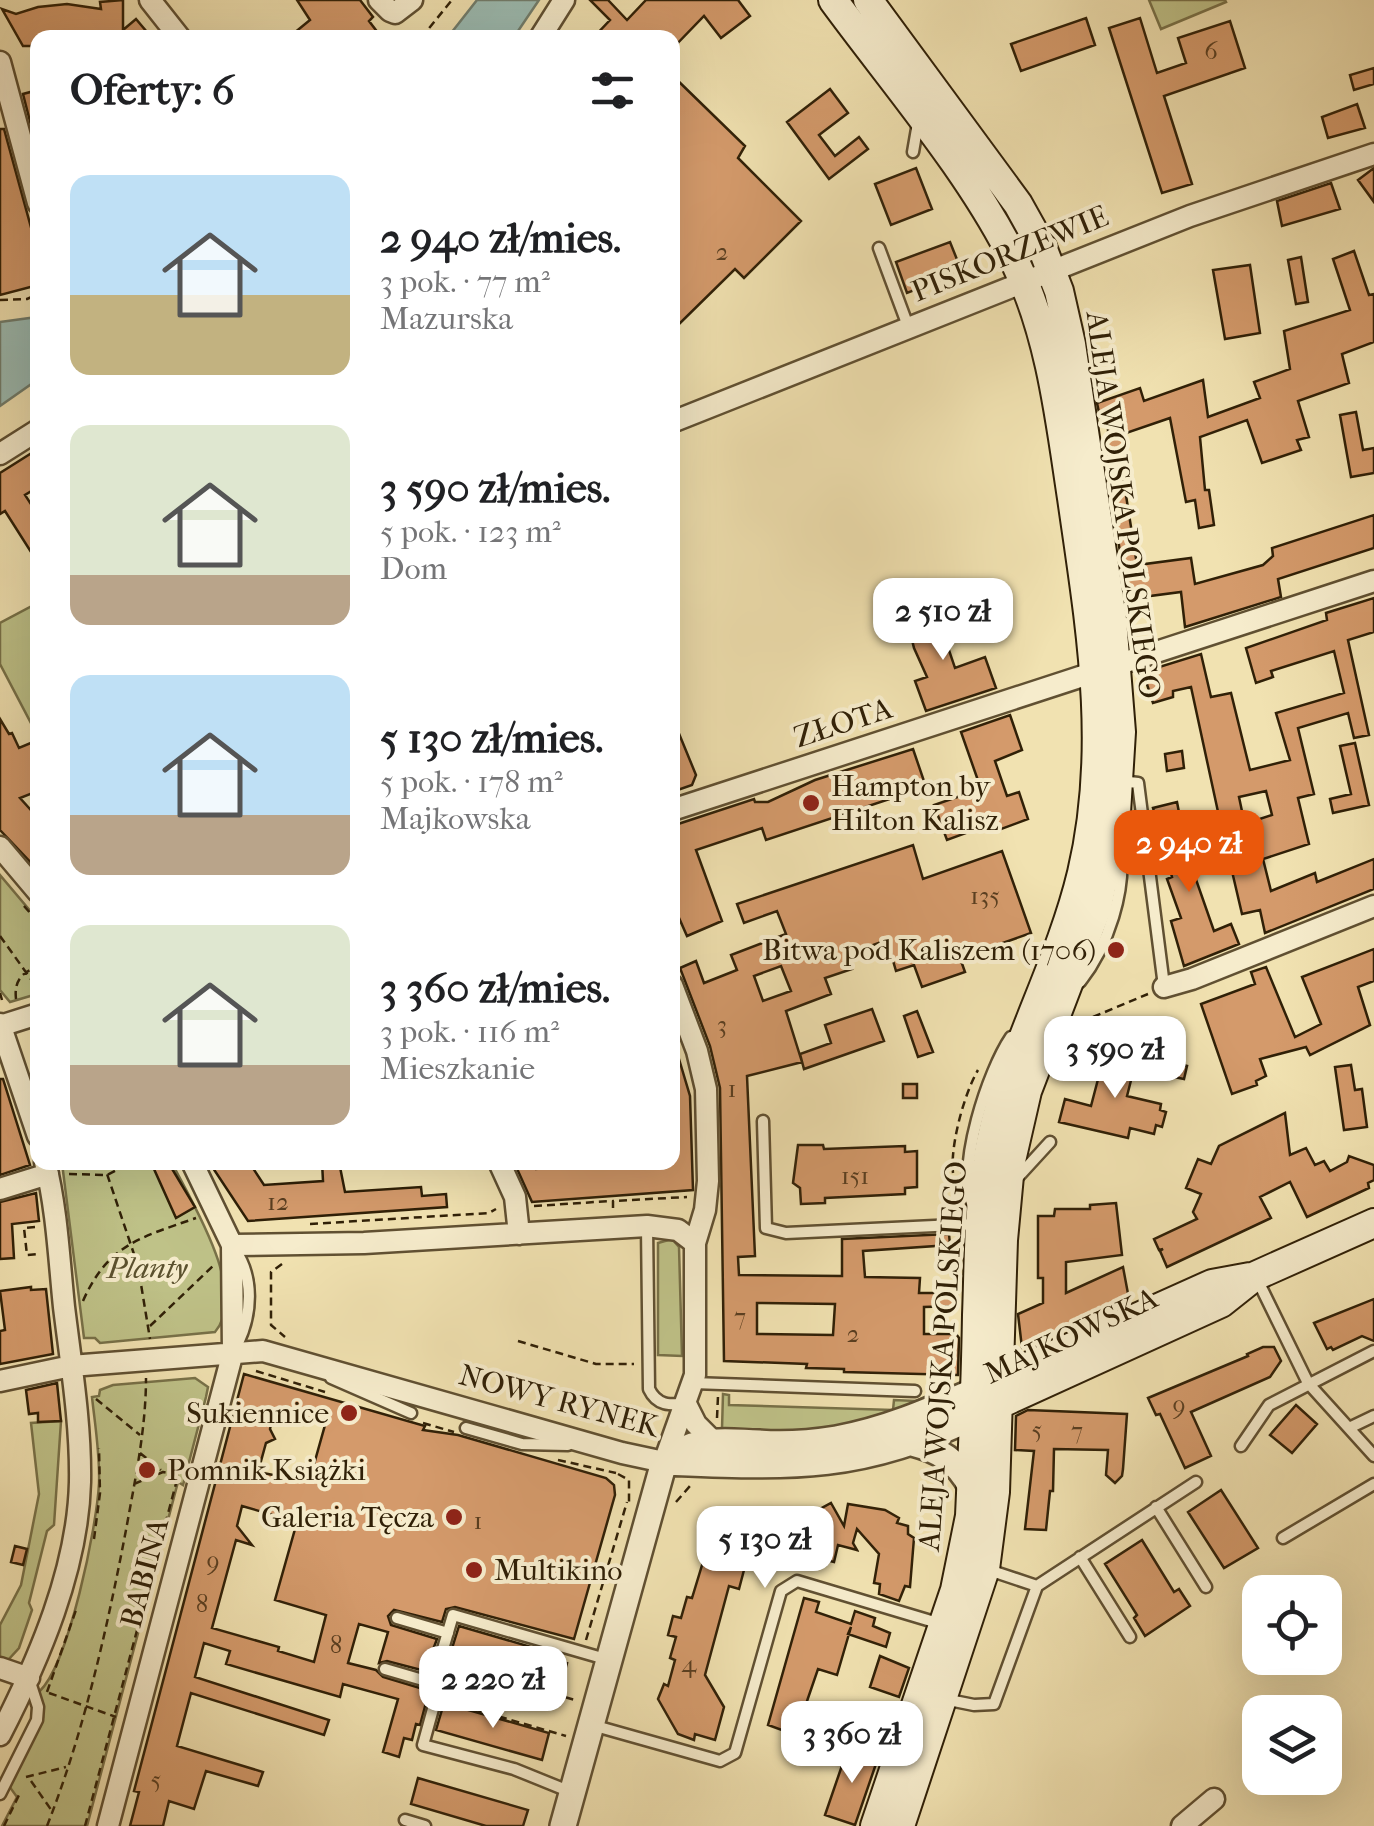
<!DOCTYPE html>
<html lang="pl">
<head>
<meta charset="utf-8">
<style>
	:root { --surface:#fff; --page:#f6f6f6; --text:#202124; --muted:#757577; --accent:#ea580c }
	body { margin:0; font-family:"IM FELL French Canon",serif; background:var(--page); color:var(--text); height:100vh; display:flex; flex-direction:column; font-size:38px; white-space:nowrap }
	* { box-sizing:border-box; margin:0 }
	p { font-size:32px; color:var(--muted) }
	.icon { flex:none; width:55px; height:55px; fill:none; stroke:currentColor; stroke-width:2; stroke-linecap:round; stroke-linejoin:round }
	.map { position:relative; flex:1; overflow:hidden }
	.sheet { position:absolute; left:30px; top:30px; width:650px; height:1140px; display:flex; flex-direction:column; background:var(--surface); border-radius:20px; box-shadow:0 10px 40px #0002 }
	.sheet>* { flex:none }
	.controls { position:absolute; left:1242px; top:1575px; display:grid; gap:20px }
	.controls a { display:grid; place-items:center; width:100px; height:100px; border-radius:20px; background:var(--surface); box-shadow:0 10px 40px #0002; font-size:50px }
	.price { position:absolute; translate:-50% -85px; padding:0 22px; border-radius:20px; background:#fff; color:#222; font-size:32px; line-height:65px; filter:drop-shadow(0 2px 5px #0008) }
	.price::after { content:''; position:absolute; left:50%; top:60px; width:30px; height:22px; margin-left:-15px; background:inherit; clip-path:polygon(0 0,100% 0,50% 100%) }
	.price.active { background:var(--accent); color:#fff }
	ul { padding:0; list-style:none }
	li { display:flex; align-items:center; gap:30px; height:250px; padding:0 40px }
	li span { display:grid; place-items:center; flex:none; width:280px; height:200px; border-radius:20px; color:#555 }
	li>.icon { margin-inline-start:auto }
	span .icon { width:120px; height:120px; fill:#fffc; stroke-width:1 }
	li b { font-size:42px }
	h2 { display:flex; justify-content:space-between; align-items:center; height:120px; padding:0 40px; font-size:42px }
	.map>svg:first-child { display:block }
	.green { fill:#bfc288; stroke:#787148; stroke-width:2.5 }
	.water { fill:#9cbcb3; stroke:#717e6e; stroke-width:2.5 }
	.building { fill:#d49a6b; stroke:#302007; stroke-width:2.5; fill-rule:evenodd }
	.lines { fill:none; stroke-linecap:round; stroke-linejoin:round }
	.service-casing { stroke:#605032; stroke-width:15 }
	.minor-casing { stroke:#605032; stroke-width:25 }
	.tertiary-casing { stroke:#605032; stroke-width:30 }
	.secondary-casing { stroke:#302007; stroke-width:32 }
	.path { stroke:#302007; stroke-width:2.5; stroke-dasharray:8 5; stroke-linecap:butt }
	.service { stroke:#f6eccc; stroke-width:10 }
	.minor { stroke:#f6eccc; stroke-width:20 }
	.tertiary { stroke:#f6eccc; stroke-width:25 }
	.secondary { stroke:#f6eccc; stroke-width:28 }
	.poi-dot { fill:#8f2418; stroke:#f6eccc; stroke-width:4 }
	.labels { text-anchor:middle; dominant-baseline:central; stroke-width:8; stroke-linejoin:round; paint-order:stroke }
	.number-label { font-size:25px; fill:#593e20 }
	.street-label { font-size:30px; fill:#302007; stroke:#f6eccc }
	.poi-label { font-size:30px; fill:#302007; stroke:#f6eccc; text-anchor:start }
	.park-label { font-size:30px; font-style:italic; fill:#5b512e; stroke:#f6eccc }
</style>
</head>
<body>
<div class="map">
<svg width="1374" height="1826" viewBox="0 0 1374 1826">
	<rect width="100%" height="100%" fill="#f1e2b1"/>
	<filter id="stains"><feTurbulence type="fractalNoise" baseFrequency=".002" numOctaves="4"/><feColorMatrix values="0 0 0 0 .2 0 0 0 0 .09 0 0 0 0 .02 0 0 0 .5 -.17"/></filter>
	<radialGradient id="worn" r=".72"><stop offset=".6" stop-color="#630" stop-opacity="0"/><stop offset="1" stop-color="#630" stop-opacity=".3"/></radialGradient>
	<path class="green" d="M1149 0H1225L1226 2 1161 29Z
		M32 606 38 617V722L32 725 0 664V623Z
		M0 875 37 919V994L10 1002 0 990Z
		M62 1163H172C191 1201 249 1293 215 1332L100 1343 95 1338H84Z
		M672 1239 679 1247 682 1356 658 1355V1243Z
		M195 1378 208 1387 206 1397 183 1485 178 1482 87 1826H2L17 1797 9 1786 43 1717 39 1692C69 1664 97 1526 99 1483 100 1454 95 1425 92 1397L99 1396 100 1390 113 1385Z
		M723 1394 729 1395V1405L893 1410 894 1400 916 1401 925 1397 927 1401 902 1412 815 1433 728 1431 722 1429Z
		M61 1421 54 1525 47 1531 29 1603 32 1610 19 1648 8 1660 0 1657V1625L21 1585 39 1494 31 1423Z"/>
	<path class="water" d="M477 0H539L514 37H448Z
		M37 317V380L0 406V322Z"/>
	<path class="building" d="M123 0V30L136 19 152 38H38V46H23L2 9 16 14 38 7 67 4 101 9 100 2Z
		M297 0H360L373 17 369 21 382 38H288L310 20Z
		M590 0H608L627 20 646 0H738L750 16 721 38 704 16 672 49V38H593L610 20Z
		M1086 18 1095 45 1021 71 1011 44Z
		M1140 18 1157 73 1186 63 1178 38 1230 21 1245 68 1164 96 1192 184 1162 193 1109 28Z
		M1374 68V84L1354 90 1350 75Z
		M672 75 745 146 738 158 801 221 744 278 735 269 672 331Z
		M830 89 848 113 819 135 835 156 859 137 868 149 829 179 787 122Z
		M38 90V136L34 137 23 94Z
		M1357 104 1365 128 1328 138 1322 117Z
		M0 129H4L38 253V285L0 295Z
		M916 168 932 209 891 225 875 184Z
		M1374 168V202L1358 180Z
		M1331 183 1340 209 1282 226 1277 201Z
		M950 242 962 272 907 293 896 262Z
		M1354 251 1369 295 1374 294V342L1342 354 1349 383 1298 401 1309 437 1297 440 1301 450 1262 463 1247 420 1200 437 1205 490H1209L1214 525 1199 528 1195 500 1186 502 1170 418 1123 434 1128 463 1127 469 1122 470 1137 565 1191 558 1195 584 1263 565 1273 556 1272 548 1374 515V548L1278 579 1281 597 1185 627 1181 592 1127 599 1105 452 1108 451V414L1100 417 1097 403 1140 388 1144 401 1203 380 1208 417 1260 398 1254 382 1290 369 1284 331 1350 310 1333 259Z
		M1301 257 1308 302 1296 304 1288 260Z
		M1250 265 1260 333 1225 339 1213 270Z
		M1356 412 1363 450 1374 448V473L1351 477 1340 415Z
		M38 449V487L25 495 38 515V563L5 511 0 514V473Z
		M1374 598V632L1348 640 1369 735 1354 738 1348 713 1298 728 1314 794 1298 798 1309 844 1263 859 1271 891 1315 873 1317 882 1374 859V889L1265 933 1260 910 1242 914 1231 867 1247 863 1238 826 1272 815 1266 791 1239 797 1243 816 1220 821 1191 687 1173 691V697L1153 703 1143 672 1201 654 1211 697 1231 693 1250 770 1290 760 1276 713 1344 693 1334 651 1271 671 1273 677 1256 683 1246 648 1327 620 1326 613Z
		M917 602 920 610 934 606 955 668 985 657 996 688 926 711 915 681 927 677 914 648 904 607Z
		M1010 715 1022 750 995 761 1007 796 1019 792 1028 819 996 831 993 823 947 840 934 805 981 789 961 732Z
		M0 719 9 734 12 733 19 748 38 740V791L20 798 38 818V870L0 830Z
		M673 719 696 775 692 785 672 792Z
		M1355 743 1369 805 1333 813 1330 799 1351 794 1340 746Z
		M913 749 926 787 766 840 762 828 696 850 722 921 687 936 672 902V826L754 799 755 802H768L815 780Z
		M1182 751 1184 768 1167 771 1165 754Z
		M1177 802 1187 854 1192 852 1198 869 1193 871 1214 931 1231 924 1239 944 1184 966 1171 921 1181 918 1167 879 1172 877 1153 808Z
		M913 845 923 879 1002 851 1031 933 960 958 965 972 922 987 914 965 896 971 887 940 846 955 852 969 825 978 831 994 786 1011 802 1062 747 1076 755 1256 738 1257 739 1275 842 1276V1239L949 1234 950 1245 863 1251 865 1277 920 1278 919 1293H957V1306L924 1307V1334H956L959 1338 958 1375 844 1372V1369L806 1368 807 1364 724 1361 720 1088 710 1046 680 968 696 961 704 983 737 970 731 955 786 934 777 911 744 923 737 904ZM781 966 791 991 763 1001 754 976ZM757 1303 835 1304 833 1335 757 1334Z
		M1374 949V981L1358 987 1370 1025 1310 1055 1306 1047 1260 1059 1266 1076 1256 1081 1257 1085 1232 1094 1201 1004 1255 984 1251 972 1266 967 1295 1037 1321 1024 1302 977Z
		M872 1009 884 1041 804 1069 800 1054 831 1043 825 1025Z
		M917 1011 933 1052 918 1057 904 1016Z
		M1107 1045 1138 1053 1127 1096 1161 1104 1160 1110 1166 1112 1162 1127 1156 1125 1154 1134 1130 1128 1128 1138 1059 1122 1065 1099 1091 1106Z
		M676 1049 690 1096 693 1190 532 1202 514 1162H534L536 1169 618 1162H672V1050Z
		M1172 1062 1187 1066 1184 1079 1169 1076Z
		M1351 1065 1355 1090 1362 1089 1367 1127 1344 1130 1335 1067Z
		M0 1079H3L30 1165 0 1175Z
		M903 1084H917V1098H903Z
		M1285 1113 1290 1155 1306 1148 1315 1165 1324 1161 1330 1171 1347 1162 1349 1156 1374 1165V1180L1368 1183 1369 1188 1307 1217 1290 1182 1260 1197 1271 1218 1167 1267 1160 1251 1163 1249 1159 1250 1154 1239 1197 1219 1193 1212 1201 1194 1186 1188 1198 1159 1211 1164 1219 1146Z
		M798 1145H823L824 1149 905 1146V1152L917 1151V1187L905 1188V1194L825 1198V1203L801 1204 800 1188 793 1183Z
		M168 1162 195 1207 176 1218 154 1169Z
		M209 1162H249L264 1185 323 1181 322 1162H339L345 1192 421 1187 422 1196 446 1194 447 1207 248 1221Z
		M36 1193 39 1221 12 1224 14 1258 0 1259V1202Z
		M1116 1203 1122 1255 1066 1262V1293L1123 1267 1129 1299 1022 1348 1018 1314 1043 1303V1278H1038V1216H1054L1055 1209H1090V1205Z
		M31 1287V1290L46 1289 53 1354 0 1364V1331L5 1330 0 1291Z
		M1374 1299V1341L1362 1336 1333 1350 1331 1347 1327 1349 1314 1323Z
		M1263 1347H1274L1281 1361 1270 1377 1191 1412 1211 1456 1185 1468 1160 1414 1156 1415 1148 1398 1248 1356 1247 1354Z
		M244 1374 425 1426 423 1430 458 1435 606 1478 614 1485 615 1495 574 1639 455 1607 446 1609 442 1622 394 1610 388 1616 391 1625 437 1639 425 1671 387 1661 379 1663 388 1632 359 1624 348 1663 376 1670 383 1677 420 1688 422 1697 427 1699 420 1725 416 1724 412 1740 404 1738 399 1757 383 1752 398 1699 343 1684 340 1697 226 1664 230 1651 204 1643 195 1677 329 1720 324 1735 191 1693 177 1746 263 1772 258 1786 206 1771 194 1809 169 1801 163 1826H130L139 1792 134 1791ZM274 1411 325 1425 309 1482 258 1472 266 1443 275 1439 270 1429ZM242 1506 297 1522 275 1600 326 1615 314 1662 278 1651 279 1647 212 1628 236 1540 252 1545 237 1526Z
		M57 1383 61 1421 38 1422V1413L29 1414 26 1390Z
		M1296 1405 1317 1424 1292 1453 1270 1435Z
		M1028 1410 1127 1414 1123 1469 1122 1476 1115 1483 1106 1475 1108 1450 1054 1449 1053 1491H1050L1046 1530 1025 1529 1034 1451 1015 1450 1016 1416Z
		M1221 1490 1258 1548 1224 1568 1188 1512Z
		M831 1503 844 1526 848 1504 885 1510 899 1518 897 1523 908 1526V1534L914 1538 910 1587 905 1586 899 1601 879 1594 880 1584 874 1583 879 1554 857 1529 853 1543 857 1550 838 1545 834 1562 793 1552 792 1559 773 1554 744 1570 739 1589 729 1586 705 1675 724 1707 715 1740 695 1734 694 1740 678 1734 658 1699 664 1684 668 1686 675 1660 670 1658 676 1637 668 1635 673 1616 681 1618 687 1597 692 1598 710 1539 726 1530 729 1510 747 1518 763 1510 814 1521 820 1509Z
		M1142 1540 1174 1592 1179 1589 1190 1606 1145 1636 1134 1618 1137 1615 1105 1564Z
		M15 1546 27 1549 23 1565 11 1562Z
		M804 1598 819 1602 816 1612 851 1624 855 1611 875 1618 873 1626 890 1633 886 1647 848 1634 851 1627 837 1675 818 1669 806 1704 818 1711 816 1722 841 1731 833 1755 791 1741 793 1734 768 1725Z
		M459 1626 548 1652 546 1657 567 1663 560 1690 449 1658Z
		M880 1656 909 1668 899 1697 870 1687Z
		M444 1703 549 1733 542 1760 436 1730Z
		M848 1748 878 1758 855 1825 825 1815Z
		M418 1778 528 1810 523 1826H486L411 1804Z"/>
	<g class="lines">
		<defs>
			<path id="service" d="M913 152 918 123
				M879 248 908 326
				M1120 781 1138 783 1164 986
				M1080 982C1108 946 1127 890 1120 844
				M1063 1017 1072 1049
				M763 1121 766 1228 786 1233 977 1224
				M1017 1178 1050 1142
				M973 1206C956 1167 988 1071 1011 1037
				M647 1227 649 1389C657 1406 670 1405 686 1404
				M235 1250C254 1277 252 1314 238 1343
				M1256 1277 1308 1383 1374 1456
				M331 1378 411 1413
				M693 1383 915 1391
				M466 1428 522 1444 568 1445
				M1349 1428 1374 1416
				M1241 1446 1269 1405 1374 1351
				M1156 1507 1206 1587
				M1283 1538 1374 1484
				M1080 1557 1130 1637
				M986 1569 1037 1586 1196 1482
				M397 1618 448 1633
				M385 1669 433 1683
				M944 1699 974 1705 994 1704 1037 1586
				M592 1725 720 1761 735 1753 781 1591 797 1581 941 1624
				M571 1792 514 1769 423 1745 436 1698 433 1683 453 1615 609 1660
				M0 1794 37 1720 38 1707 29 1679
				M405 1820 425 1826"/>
			<path id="minor" d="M150 0 180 38
				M379 0 390 11 395 13 412 0
				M540 38 564 0
				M0 62 38 203
				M672 422 1190 216 1374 154
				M0 454 38 430
				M672 810 1374 581
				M0 847 38 892
				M1164 987 1192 979 1374 906
				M0 1024 38 1136
				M0 1026 38 1014
				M499 1162 515 1197 519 1234
				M0 1189 48 1174
				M232 1245 364 1243 647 1226 678 1230 695 1243
				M0 1381 71 1366 263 1351 622 1453 664 1462 695 1375V1243L705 1210 708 1181 706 1089 697 1051 672 985
				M686 1404 696 1424 712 1440
				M0 1668 29 1678
				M0 1735C39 1659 78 1569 80 1482 81 1424 71 1364 64 1307 59 1259 57 1209 45 1162
				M108 1826 233 1352 232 1245 192 1162
				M1182 1826 1214 1799"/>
			<path id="tertiary" d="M912 1443C939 1450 958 1461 971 1487
				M664 1462C695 1436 722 1442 759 1443 785 1445 811 1443 836 1439 886 1430 929 1411 975 1391
				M664 1462C787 1467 860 1472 974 1416
				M563 1826 664 1462"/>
			<path id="secondary" d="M833 0C893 82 973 174 1016 264 1051 337 1060 419 1072 498 1090 624 1112 747 1082 873 1058 973 1003 1061 987 1163 978 1213 979 1265 977 1315 976 1382 973 1449 970 1516L955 1590 875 1826
				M868 0 1018 204 1042 247 1059 291 1071 344 1112 619 1121 732 1116 813 1097 908 1027 1091 1010 1165 1003 1240 995 1492 985 1569 900 1826
				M985 1386 1212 1284 1250 1277
				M984 1411 1221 1303 1255 1276 1374 1223"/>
		</defs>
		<use href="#service" class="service-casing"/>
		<use href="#minor" class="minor-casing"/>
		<use href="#tertiary" class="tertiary-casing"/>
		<use href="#secondary" class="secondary-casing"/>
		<path class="path" d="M421 38 452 0
			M0 300 27 299 38 294
			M24 906 38 922
			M0 936 38 989
			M0 993 2 1000
			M16 999C14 982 21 972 38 967
			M1081 1022 1148 994
			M103 1162 138 1266 150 1339
			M953 1173C950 1146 964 1094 978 1070
			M69 1174 107 1175 132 1162
			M534 1206 611 1201
			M613 1208V1201L687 1197
			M310 1224 489 1213 496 1209
			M35 1227 24 1228 27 1255 40 1254
			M282 1264 271 1272V1325L285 1337
			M83 1301C108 1244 142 1237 196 1218
			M150 1326 213 1266
			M518 1341 596 1364H634
			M256 1371 325 1392
			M96 1399 140 1435
			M717 1418 718 1396
			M423 1423 454 1432
			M140 1453 161 1470
			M558 1460 616 1473
			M618 1474 629 1480V1502
			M134 1484 163 1472 180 1475
			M676 1502 690 1486
			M94 1539 100 1493 99 1448
			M586 1640 627 1502
			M453 1665 575 1700
			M47 1692 76 1610
			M49 1693 116 1717
			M449 1702 566 1736
			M26 1777 66 1767
			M31 1781 52 1811
			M4 1826 19 1795 17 1791
			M47 1826C84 1732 107 1629 126 1530 135 1480 146 1429 146 1378
			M85 1826 178 1476"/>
		<use href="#service" class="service"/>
		<use href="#minor" class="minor"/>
		<use href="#tertiary" class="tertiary"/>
		<use href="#secondary" class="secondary"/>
	</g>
	<g class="poi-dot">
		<circle cx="811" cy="803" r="10"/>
		<circle cx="1116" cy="950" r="10"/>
		<circle cx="349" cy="1413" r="10"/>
		<circle cx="147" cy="1470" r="10"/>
		<circle cx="454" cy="1517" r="10"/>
		<circle cx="474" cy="1570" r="10"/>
	</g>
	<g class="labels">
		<g class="number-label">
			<text x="1211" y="50">6</text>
			<text x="722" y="251">2</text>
			<text x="985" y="895">135</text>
			<text x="722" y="1024">3</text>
			<text x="732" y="1088">1</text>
			<text x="855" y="1175">151</text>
			<text x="278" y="1201">12</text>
			<text x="740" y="1316">7</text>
			<text x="853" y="1333">2</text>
			<text x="1179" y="1405">9</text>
			<text x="1037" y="1429">5</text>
			<text x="1077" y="1430">7</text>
			<text x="478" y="1520">1</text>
			<text x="213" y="1561">9</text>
			<text x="202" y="1603">8</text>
			<text x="336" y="1644">8</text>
			<text x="689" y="1663">4</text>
			<text x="156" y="1779">5</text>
		</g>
		<g class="street-label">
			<text transform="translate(1010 254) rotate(-22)">PISKORZEWIE</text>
			<text transform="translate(1123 505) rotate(82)">ALEJA WOJSKA POLSKIEGO</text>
			<text transform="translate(843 723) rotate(-18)">ZŁOTA</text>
			<text transform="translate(1071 1336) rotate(-25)">MAJKOWSKA</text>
			<text transform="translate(943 1356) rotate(-86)">ALEJA WOJSKA POLSKIEGO</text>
			<text transform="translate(559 1401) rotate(15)">NOWY RYNEK</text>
			<text transform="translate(145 1573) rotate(-75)">BABINA</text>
		</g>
		<g class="poi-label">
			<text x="831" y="786">Hampton by<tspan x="831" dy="34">Hilton Kalisz</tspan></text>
			<text x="1096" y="950" text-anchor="end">Bitwa pod Kaliszem (1706)</text>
			<text x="329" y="1413" text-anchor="end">Sukiennice</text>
			<text x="167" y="1470">Pomnik Książki</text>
			<text x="434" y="1517" text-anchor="end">Galeria Tęcza</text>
			<text x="494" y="1570">Multikino</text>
		</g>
		<g class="park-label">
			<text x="147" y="1268">Planty</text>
		</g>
	</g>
	<rect width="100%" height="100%" filter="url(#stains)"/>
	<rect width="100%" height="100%" fill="url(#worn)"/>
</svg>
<div class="controls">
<a><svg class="icon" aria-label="locate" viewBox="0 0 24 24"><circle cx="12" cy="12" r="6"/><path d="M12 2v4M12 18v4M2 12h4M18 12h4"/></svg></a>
<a><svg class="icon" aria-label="layers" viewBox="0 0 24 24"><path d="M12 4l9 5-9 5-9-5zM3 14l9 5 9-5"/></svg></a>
</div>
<b class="price" style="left:943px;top:663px">2 510 zł</b>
<b class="price active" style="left:1189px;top:895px">2 940 zł</b>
<b class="price" style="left:1115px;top:1101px">3 590 zł</b>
<b class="price" style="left:765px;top:1591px">5 130 zł</b>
<b class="price" style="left:493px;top:1731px">2 220 zł</b>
<b class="price" style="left:852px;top:1786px">3 360 zł</b>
<section class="sheet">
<h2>Oferty: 6<svg class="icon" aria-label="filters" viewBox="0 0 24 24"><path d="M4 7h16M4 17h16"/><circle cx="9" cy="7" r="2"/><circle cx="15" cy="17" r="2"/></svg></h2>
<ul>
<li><span style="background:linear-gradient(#bfe0f5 60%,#c2b280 0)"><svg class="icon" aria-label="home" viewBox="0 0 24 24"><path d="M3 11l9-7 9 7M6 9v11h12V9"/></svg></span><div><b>2 940 zł/mies.</b><p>3 pok. · 77 m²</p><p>Mazurska</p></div></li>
<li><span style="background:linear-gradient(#dfe7d0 75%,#b9a48a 0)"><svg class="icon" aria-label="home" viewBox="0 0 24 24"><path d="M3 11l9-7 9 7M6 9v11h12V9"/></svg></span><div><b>3 590 zł/mies.</b><p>5 pok. · 123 m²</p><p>Dom</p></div></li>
<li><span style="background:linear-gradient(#bfe0f5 70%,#b9a48a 0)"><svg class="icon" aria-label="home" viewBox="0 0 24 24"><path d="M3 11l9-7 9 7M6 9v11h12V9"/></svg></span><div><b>5 130 zł/mies.</b><p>5 pok. · 178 m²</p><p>Majkowska</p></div></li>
<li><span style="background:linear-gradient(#dfe7d0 70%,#b9a48a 0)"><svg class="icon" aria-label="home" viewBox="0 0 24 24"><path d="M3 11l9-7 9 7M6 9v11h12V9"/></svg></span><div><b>3 360 zł/mies.</b><p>3 pok. · 116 m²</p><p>Mieszkanie</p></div></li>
</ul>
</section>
</div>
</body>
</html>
